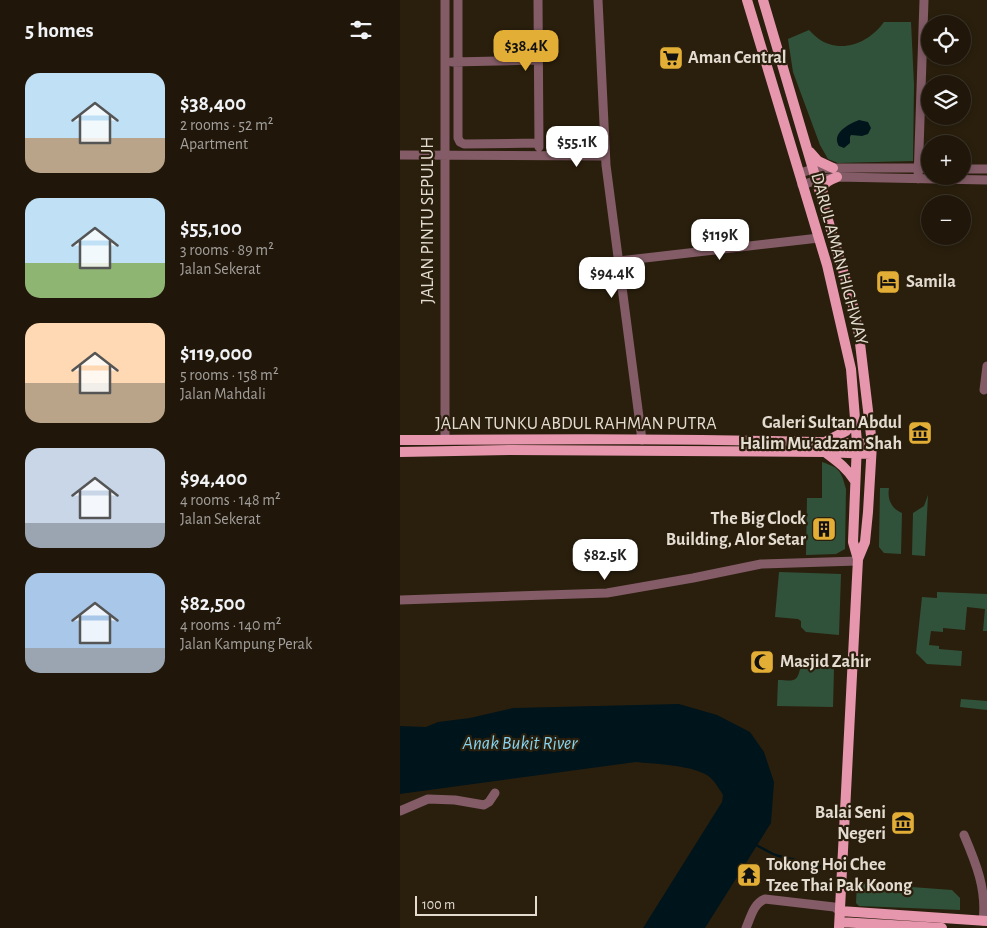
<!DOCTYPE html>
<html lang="en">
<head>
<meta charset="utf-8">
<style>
	:root { --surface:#20170a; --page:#2d2418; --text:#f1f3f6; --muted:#a29f9c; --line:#3d362b; --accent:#e3ae35 }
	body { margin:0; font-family:"Alegreya Sans",sans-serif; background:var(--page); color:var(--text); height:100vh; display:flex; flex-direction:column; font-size:19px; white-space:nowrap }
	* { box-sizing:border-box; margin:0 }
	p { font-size:16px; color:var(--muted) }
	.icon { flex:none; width:28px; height:28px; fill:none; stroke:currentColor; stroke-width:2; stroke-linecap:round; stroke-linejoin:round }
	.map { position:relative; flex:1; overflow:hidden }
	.sheet { display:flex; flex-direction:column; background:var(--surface); width:400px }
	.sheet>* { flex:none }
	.fabs { position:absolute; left:521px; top:15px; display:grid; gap:10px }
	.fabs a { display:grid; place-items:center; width:50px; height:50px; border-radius:50%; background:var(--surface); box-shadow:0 2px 8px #0003,0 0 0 1px var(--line); font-size:25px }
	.scale { position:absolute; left:15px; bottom:12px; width:122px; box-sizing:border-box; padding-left:5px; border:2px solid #e4dcd1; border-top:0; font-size:14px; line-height:18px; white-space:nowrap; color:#e4dcd1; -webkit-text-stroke:4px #2a1f0d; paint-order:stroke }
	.price { position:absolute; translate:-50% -42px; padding:0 11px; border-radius:10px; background:#fff; color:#222; font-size:16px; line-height:32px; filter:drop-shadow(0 1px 2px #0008) }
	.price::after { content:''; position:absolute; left:50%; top:30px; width:15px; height:11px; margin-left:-8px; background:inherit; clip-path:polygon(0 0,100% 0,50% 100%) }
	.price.selected { background:var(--accent); color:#111 }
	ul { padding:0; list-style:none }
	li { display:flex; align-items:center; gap:15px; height:125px; padding:0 25px }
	li span { display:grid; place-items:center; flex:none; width:140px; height:100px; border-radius:15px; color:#555 }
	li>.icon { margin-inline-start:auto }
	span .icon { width:60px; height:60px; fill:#fffc; stroke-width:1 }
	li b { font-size:21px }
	h2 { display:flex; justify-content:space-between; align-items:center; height:60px; padding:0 25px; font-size:21px }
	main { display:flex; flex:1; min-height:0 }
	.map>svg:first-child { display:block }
	.green { fill:#31523a }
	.water { fill:#00141c }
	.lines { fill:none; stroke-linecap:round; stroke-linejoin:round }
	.stream { stroke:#00141c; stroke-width:2.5 }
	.minor { stroke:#835c67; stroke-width:9 }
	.major { stroke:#e797ad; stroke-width:10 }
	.labels { text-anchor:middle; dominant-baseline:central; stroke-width:4.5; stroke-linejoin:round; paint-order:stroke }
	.poi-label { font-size:18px; font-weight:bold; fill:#e4dcd1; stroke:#2a1f0d; text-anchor:start }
	.street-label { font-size:18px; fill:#e4dcd1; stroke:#2a1f0d }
	.water-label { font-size:19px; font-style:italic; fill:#85d4f0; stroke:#2a1f0d }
</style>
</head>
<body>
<main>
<section class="sheet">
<h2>5 homes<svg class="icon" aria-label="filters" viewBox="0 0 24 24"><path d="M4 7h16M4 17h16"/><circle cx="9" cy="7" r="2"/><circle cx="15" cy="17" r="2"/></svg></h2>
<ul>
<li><span style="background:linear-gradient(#bfe0f5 65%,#b9a48a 0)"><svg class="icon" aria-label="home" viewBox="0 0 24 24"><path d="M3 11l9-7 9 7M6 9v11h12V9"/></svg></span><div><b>$38,400</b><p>2 rooms · 52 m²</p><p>Apartment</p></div></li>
<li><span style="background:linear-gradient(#bfe0f5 65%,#8fb573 0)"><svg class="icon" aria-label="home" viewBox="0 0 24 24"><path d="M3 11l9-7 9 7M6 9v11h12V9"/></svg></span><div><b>$55,100</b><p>3 rooms · 89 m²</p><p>Jalan Sekerat</p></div></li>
<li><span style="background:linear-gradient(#ffd9b3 60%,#b9a48a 0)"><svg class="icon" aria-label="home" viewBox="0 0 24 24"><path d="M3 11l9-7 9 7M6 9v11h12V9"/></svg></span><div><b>$119,000</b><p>5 rooms · 158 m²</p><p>Jalan Mahdali</p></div></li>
<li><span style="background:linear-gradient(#c9d6e8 75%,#9aa5b1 0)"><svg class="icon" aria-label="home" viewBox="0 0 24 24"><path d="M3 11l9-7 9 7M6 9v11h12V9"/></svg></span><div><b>$94,400</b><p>4 rooms · 148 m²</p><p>Jalan Sekerat</p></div></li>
<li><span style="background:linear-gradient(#a9c7e8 75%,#9aa5b1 0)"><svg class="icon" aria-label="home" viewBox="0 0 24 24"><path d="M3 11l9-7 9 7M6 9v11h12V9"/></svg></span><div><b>$82,500</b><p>4 rooms · 140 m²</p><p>Jalan Kampung Perak</p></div></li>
</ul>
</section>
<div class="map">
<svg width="587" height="928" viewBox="0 0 587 928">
	<rect width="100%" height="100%" fill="#2a1f0d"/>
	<path class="green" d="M484 22H511L514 85 513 161 438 163 428 159 420 145 393 72 388 39 409 30C415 36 421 42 429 44 450 51 472 39 484 22Z
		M422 462C440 468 441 471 446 489L445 549 436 554 406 555 407 498H422Z
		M480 488H489C487 500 492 509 502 513L501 554 484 553 479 547Z
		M528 495 525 556 512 555 513 513 524 506Z
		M379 572 441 574 439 635 406 632 401 627V621L398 619 375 617Z
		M537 592 587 594V631H583L585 609 567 607 565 630 543 628V632L531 631 529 645 539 646V649L562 651 561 666 527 664 516 653 522 597 537 598Z
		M403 668H434L433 707 377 706 378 680C391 680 397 684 400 669Z
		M561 699 587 701V710L560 707Z
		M457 883 552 890 560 898V910L459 906 456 903Z"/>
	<path class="water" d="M459 120 468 122 471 128 468 134 462 136 451 135 450 137V143L444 148 439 146C431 134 448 124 459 120Z
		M279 704 317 715 350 732 364 752 374 782 371 823 305 928H243L322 802 323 795C318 787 313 778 305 774 288 765 255 764 236 762L0 794V726L26 727 38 722 70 718 113 708Z"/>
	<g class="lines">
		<path class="stream" d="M356 845 375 855 423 867"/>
		<path class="minor" d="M45 0V439
			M58 0V138L60 142 64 144 139 143
			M138 0 139 147
			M198 0 206 165 242 440
			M52 62 138 60
			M0 155 205 156
			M562 169H587
			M400 173 413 169 433 168H530
			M518 179 524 0
			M402 185 417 180 437 177 587 180
			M219 261 419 238
			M584 390 587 366
			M0 600 207 593 293 578 361 564 458 561
			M0 811 28 799 55 800 84 805 89 802 95 793
			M564 835C576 863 587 890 583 921
			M346 928C351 917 353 904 365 899L434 907 440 911"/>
		<path class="major" d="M347 0 427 265 451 369 457 443 453 542 458 559
			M363 0 452 301 459 335 472 444 468 512 465 542 458 559 457 578 439 928
			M410 152 418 161 433 168
			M423 195C421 183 428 181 437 177
			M0 440C157 439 315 438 472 444
			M427 441 446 431 456 419
			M0 452 110 450 425 452 471 454
			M425 452C437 461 447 468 455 481
			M440 911 587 921
			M440 922 542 928"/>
	</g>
	<defs>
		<symbol id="supermarket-square" viewBox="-11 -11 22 22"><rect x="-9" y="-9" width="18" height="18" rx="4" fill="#e3ae35" stroke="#2a1f0d"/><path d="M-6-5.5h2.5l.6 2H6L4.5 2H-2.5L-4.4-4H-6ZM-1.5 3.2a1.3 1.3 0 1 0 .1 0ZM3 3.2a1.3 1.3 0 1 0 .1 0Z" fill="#111"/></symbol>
		<symbol id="hotel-square" viewBox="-11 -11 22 22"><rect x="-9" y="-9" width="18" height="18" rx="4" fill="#e3ae35" stroke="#2a1f0d"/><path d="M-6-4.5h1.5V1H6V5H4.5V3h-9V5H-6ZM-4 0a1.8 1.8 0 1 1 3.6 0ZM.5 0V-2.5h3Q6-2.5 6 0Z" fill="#111"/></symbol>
		<symbol id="museum-square" viewBox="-11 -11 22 22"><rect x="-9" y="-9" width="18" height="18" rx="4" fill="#e3ae35" stroke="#2a1f0d"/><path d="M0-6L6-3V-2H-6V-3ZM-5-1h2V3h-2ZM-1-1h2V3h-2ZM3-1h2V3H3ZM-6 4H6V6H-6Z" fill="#111"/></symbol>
		<symbol id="building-square" viewBox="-11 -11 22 22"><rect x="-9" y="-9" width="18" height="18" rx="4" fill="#e3ae35" stroke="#2a1f0d"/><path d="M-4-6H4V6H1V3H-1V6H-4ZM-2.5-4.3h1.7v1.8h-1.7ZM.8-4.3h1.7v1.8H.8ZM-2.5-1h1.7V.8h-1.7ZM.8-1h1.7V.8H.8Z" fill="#111"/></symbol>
		<symbol id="mosque-square" viewBox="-11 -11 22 22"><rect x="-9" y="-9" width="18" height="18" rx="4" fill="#e3ae35" stroke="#2a1f0d"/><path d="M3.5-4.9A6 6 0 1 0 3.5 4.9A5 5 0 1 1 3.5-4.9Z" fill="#111"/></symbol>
		<symbol id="temple-square" viewBox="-11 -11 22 22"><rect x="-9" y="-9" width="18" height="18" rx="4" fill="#e3ae35" stroke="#2a1f0d"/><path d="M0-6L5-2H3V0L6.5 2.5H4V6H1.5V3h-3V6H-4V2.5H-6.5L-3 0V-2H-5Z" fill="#111"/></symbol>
	</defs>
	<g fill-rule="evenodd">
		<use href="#supermarket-square" x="257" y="44" width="28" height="28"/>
		<use href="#hotel-square" x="474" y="268" width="28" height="28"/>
		<use href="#museum-square" x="506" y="419" width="28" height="28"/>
		<use href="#building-square" x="410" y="515" width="28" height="28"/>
		<use href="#mosque-square" x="348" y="648" width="28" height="28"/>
		<use href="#museum-square" x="489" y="809" width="28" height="28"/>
		<use href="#temple-square" x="335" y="861" width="28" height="28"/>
	</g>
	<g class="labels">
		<g class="poi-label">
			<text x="288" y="58">Aman Central</text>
			<text x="506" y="282">Samila</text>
			<text x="502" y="423" text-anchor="end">Galeri Sultan Abdul<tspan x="502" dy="21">Halim Mu'adzam Shah</tspan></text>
			<text x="406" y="519" text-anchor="end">The Big Clock<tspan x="406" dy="21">Building, Alor Setar</tspan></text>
			<text x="380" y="662">Masjid Zahir</text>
			<text x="486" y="813" text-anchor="end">Balai Seni<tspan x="486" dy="21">Negeri</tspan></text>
			<text x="366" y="865">Tokong Hoi Chee<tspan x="366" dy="21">Tzee Thai Pak Koong</tspan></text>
		</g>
		<g class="street-label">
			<text transform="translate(28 220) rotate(-90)">JALAN PINTU SEPULUH</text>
			<text transform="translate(439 259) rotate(75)">DARUL AMAN HIGHWAY</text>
			<text x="176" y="424">JALAN TUNKU ABDUL RAHMAN PUTRA</text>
		</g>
		<g class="water-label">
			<text x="120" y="743">Anak Bukit River</text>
		</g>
	</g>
</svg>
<div class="fabs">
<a><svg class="icon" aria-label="locate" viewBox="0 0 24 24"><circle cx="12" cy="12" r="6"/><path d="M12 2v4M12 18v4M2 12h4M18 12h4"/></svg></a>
<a><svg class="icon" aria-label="layers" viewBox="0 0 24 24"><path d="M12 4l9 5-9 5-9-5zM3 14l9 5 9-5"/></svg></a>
<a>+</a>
<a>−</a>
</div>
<div class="scale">100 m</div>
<b class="price selected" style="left:126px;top:72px">$38.4K</b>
<b class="price" style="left:177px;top:168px">$55.1K</b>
<b class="price" style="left:320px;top:261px">$119K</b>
<b class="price" style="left:212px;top:299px">$94.4K</b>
<b class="price" style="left:205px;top:581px">$82.5K</b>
</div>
</main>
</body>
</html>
